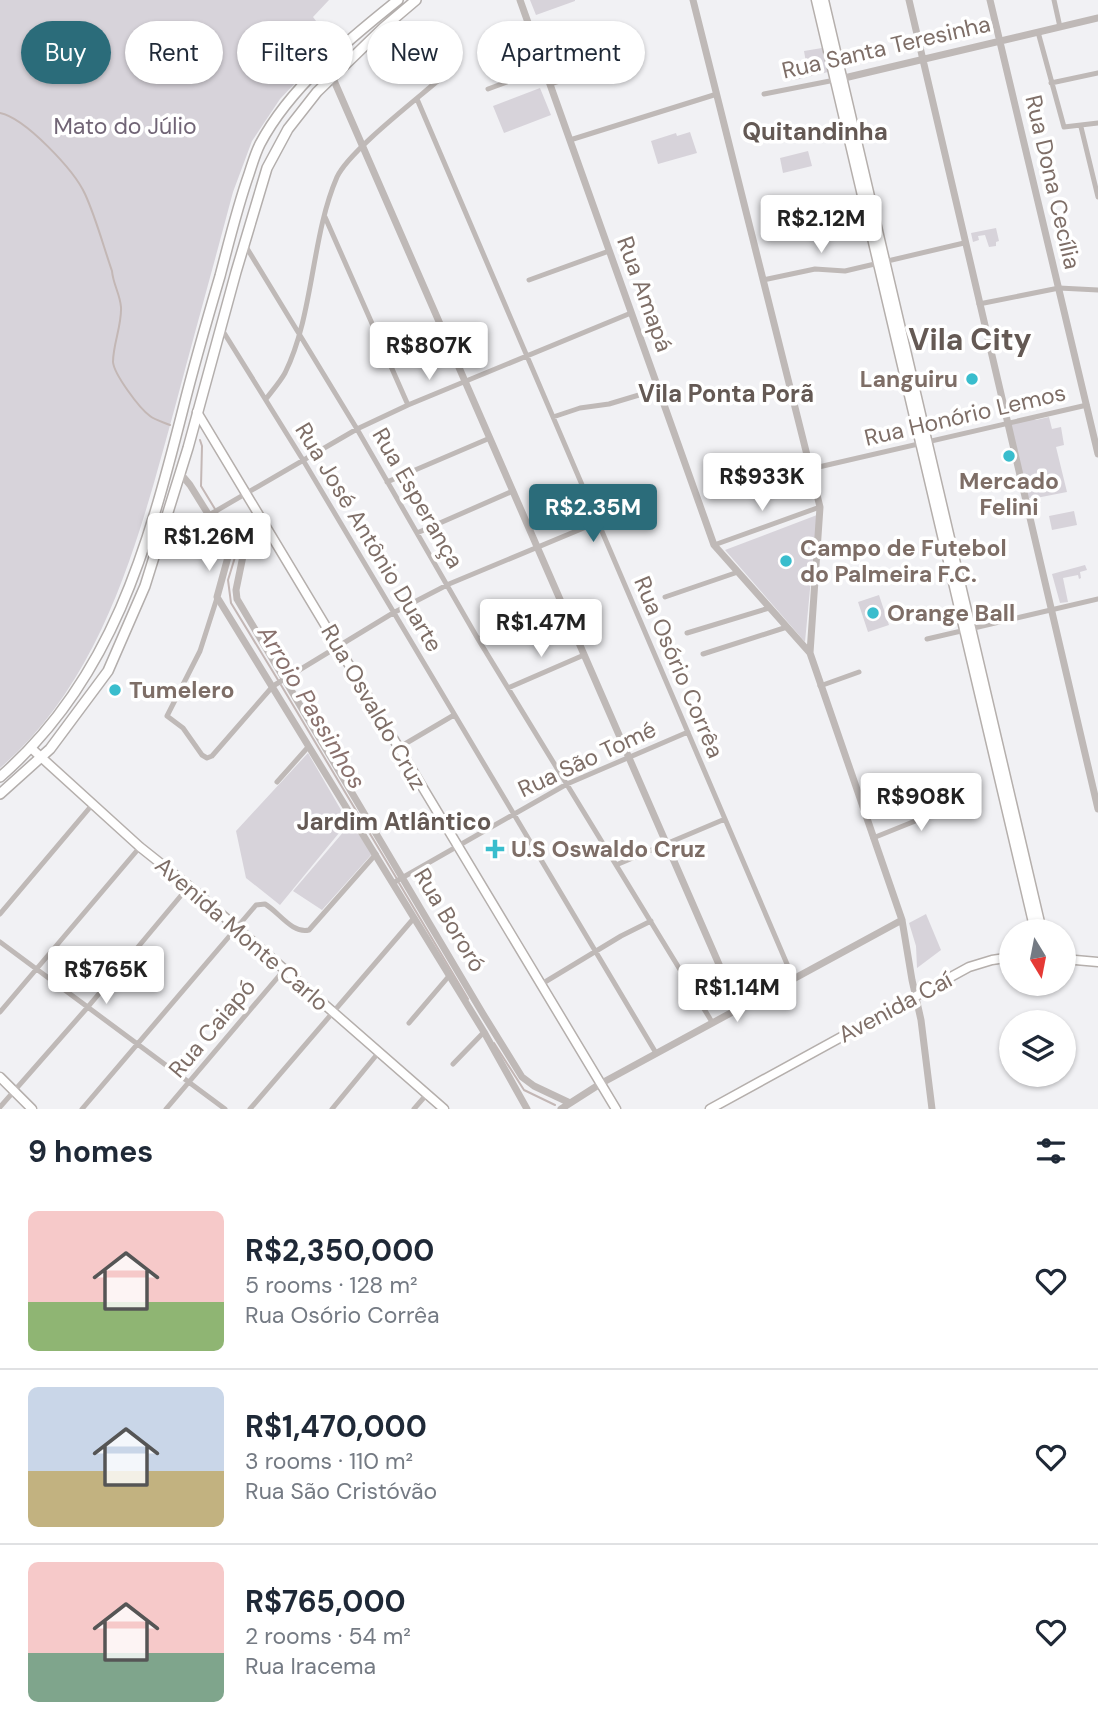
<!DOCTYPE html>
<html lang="en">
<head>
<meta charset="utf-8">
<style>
	:root { --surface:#fff; --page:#f2f2f3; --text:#1f2937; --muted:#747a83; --line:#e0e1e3; --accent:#2b6c7a }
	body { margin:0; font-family:"DM Sans",sans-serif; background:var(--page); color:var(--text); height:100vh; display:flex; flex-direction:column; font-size:26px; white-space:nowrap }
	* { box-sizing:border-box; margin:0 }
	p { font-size:23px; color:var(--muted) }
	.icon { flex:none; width:38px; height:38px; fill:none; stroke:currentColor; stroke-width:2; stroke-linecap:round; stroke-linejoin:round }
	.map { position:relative; height:1109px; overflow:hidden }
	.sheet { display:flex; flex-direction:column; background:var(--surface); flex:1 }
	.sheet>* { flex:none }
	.top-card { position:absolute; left:21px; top:21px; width:700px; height:63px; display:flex; gap:14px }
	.needle { width:46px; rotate:170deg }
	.fabs { position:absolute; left:999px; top:919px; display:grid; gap:14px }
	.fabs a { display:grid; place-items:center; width:77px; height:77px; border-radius:50%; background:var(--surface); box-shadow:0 2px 5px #0004; font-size:35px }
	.price { position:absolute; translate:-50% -60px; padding:0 16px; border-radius:7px; background:#fff; color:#222; font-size:23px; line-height:46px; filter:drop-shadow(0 2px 4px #0008) }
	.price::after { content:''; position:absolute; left:50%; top:42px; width:21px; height:16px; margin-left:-10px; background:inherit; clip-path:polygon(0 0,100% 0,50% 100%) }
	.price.on { background:var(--accent); color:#fff }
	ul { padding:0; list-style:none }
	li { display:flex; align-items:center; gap:21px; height:175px; padding:0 28px }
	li+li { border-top:2px solid var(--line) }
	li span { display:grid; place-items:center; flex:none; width:196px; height:140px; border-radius:10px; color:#555 }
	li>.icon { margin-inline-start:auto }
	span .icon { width:84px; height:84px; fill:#fffc; stroke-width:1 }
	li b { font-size:30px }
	h2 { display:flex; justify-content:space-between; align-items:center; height:84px; padding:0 28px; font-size:30px }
	.tag { padding:0 24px; border-radius:32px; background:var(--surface); box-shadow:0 2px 5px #0004; font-size:24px; line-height:63px }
	.tag.on { background:var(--accent); color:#fff }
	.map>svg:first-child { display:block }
	.green { fill:#d7d3da }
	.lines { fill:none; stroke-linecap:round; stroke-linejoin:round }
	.stream { stroke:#c3b7b5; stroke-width:2 }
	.secondary-casing { stroke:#b5afac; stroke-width:11 }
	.primary-casing { stroke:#b3aeac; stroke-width:12 }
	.minor { stroke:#bfb9b7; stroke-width:5 }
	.tertiary { stroke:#bfb9b7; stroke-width:7 }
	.secondary { stroke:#fff; stroke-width:8 }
	.primary { stroke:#fff; stroke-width:9 }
	.poi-dot { fill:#39bdcd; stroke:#fff; stroke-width:2.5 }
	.labels { text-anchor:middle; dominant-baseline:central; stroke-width:7; stroke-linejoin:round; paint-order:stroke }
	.street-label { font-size:23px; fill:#7e6e67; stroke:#fff }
	.park-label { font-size:23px; fill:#716576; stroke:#fff }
	.poi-label { font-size:23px; font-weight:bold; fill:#7e6e67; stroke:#fff; text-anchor:start }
	.neighbourhood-label { font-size:24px; font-weight:bold; fill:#645954; stroke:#fff }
	.water-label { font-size:24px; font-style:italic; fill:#89716d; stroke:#fff }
	.district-label { font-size:30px; font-weight:bold; fill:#645954; stroke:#fff }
</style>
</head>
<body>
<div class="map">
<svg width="1098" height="1109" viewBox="0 0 1098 1109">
	<rect width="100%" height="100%" fill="#f1f1f4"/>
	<path class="green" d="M0 0H329L313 17 333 43 280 99 252 141 233 192C214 264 194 335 175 407 140 534 105 678 0 768Z
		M530 0H575V1L536 15Z
		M822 48 828 72 795 80 794 77 808 74 804 51Z
		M540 88 551 115 504 133 493 106Z
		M690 132 697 153 658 164 651 141 676 133 677 136Z
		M808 151 812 166 783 173 780 158Z
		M996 228 999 241 996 242V246L989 247 985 235 978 236 979 240 973 242 971 233Z
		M1049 417 1052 429 1061 427 1064 445 1056 447 1067 492 1031 499 1026 496 1007 423 1031 418 1036 420Z
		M1074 511 1077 525 1052 530 1049 516Z
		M817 515 805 642 725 550Z
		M1085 565 1087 570 1080 572 1081 578 1079 579 1078 575 1063 578 1068 602 1060 603 1052 574Z
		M879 595 889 625 868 632 858 602Z
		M308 753 348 822 280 905 246 878 236 831Z
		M351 823 372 854 322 910 293 891Z
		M926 914 941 950 917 968 916 946 909 923Z"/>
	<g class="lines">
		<path class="stream" d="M0 113C25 118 74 170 85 194 96 218 103 245 112 271 113 284 120 294 121 307 122 325 113 344 113 362 114 374 139 408 150 416 155 420 163 422 170 425
			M200 440 202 446 201 486 229 532 235 547 236 554 228 580 231 603 278 680
			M281 685 397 879
			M399 883 468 999
			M494 1043 524 1090 555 1105"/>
		<defs>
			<path id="secondary" d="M816 0 1035 931
				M824 0 1042 931
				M197 412 616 1109
				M31 748 140 847 189 886 444 1109
				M1064 959 1098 962
				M0 1077 32 1109
				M710 1109 969 967 992 960 1012 957"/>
			<path id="primary" d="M0 777C112 680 148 547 183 409 194 365 207 320 220 276 229 242 237 208 249 174 252 165 255 154 260 144 290 87 348 40 398 0
				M0 794 50 749 108 671 145 586 188 448 236 272 267 168 288 129 317 92 383 28 416 0"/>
		</defs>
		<use href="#secondary" class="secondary-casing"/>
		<use href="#primary" class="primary-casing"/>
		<path class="minor" d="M1054 0 1060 27
			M1038 32 1064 127 1098 123
			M538 50 601 29
			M1051 83 1098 73
			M550 84 591 71 597 73 600 81
			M488 89 545 68
			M764 94 835 80
			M417 99 793 978
			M1081 127 1098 197
			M570 140 717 94
			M325 217 408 405
			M245 245 357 429 478 639 712 1022
			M529 280 609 251
			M763 280 815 269 845 271 964 243
			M979 304 1059 288 1098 290
			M221 328 303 460 656 1053
			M266 399C272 391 280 382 285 373 314 314 311 237 337 177 349 151 417 99 441 78
			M553 417 580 408 609 404 659 389
			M810 469 1087 405
			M387 482 490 438
			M209 515 357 429 408 405 631 313
			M417 533 513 491
			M714 545 820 507
			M665 597 738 572
			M217 598 200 651 167 716 183 728 202 755 207 758 212 756 273 686 393 613 449 584 598 522
			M687 633 769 608
			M478 639 562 604
			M927 639 1098 599
			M703 654 787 627
			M820 686 859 672
			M508 688 584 655
			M398 748 454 715
			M277 782 309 746
			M865 814 937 786 951 785 956 802 955 805 873 838
			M616 865 725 819
			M393 883 567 784 688 732
			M0 914 92 805
			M0 942 225 1109
			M540 985 621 936 651 921
			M0 1012 140 847
			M409 1023 449 976
			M453 1064 484 1032
			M0 1107 87 1008 189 886
			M82 1109 256 905 265 904C279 912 292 934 309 930L376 854
			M166 1109 284 970
			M250 1109 414 918
			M332 1109 379 1052
			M414 1109 427 1094"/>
		<path class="tertiary" d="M520 0 714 545 810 653
			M693 0 820 507 810 653 902 920 912 980 921 1020 932 1109
			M909 0 1098 809
			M990 0 1098 454
			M321 67 332 76 738 1008
			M840 79 1098 18
			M180 473 190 485 228 546V557L217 597 484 1032 527 1109
			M243 556 236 590 237 599 483 1014 522 1077 534 1086 570 1103
			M561 1109 600 1084 902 920"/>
		<use href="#secondary" class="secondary"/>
		<use href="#primary" class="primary"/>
	</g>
	<g class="poi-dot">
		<circle cx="972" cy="379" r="7"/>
		<circle cx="1009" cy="456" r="7"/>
		<circle cx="786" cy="561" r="7"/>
		<circle cx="873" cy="613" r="7"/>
		<circle cx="115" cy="690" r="7"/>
		<path d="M491.5 838.5h7v7h7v7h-7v7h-7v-7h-7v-7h7z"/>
	</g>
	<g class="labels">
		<g class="street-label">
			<text transform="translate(886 47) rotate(-13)">Rua Santa Teresinha</text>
			<text transform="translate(1053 182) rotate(77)">Rua Dona Cecília</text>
			<text transform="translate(645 294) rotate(70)">Rua Amapá</text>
			<text transform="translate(965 415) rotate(-13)">Rua Honório Lemos</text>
			<text transform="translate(418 498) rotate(60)">Rua Esperança</text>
			<text transform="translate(369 537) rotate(59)">Rua José Antônio Duarte</text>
			<text transform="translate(679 667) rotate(67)">Rua Osório Corrêa</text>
			<text transform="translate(374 707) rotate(60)">Rua Osvaldo Cruz</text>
			<text transform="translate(587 759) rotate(-25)">Rua São Tomé</text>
			<text transform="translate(450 920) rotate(59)">Rua Bororó</text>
			<text transform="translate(242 934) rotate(41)">Avenida Monte Carlo</text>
			<text transform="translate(895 1007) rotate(-28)">Avenida Caí</text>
			<text transform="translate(212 1028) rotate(-50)">Rua Caiapó</text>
		</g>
		<g class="park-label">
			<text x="125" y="126">Mato do Júlio</text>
		</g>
		<g class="poi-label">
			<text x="958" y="379" text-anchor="end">Languiru</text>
			<text x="1009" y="481" text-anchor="middle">Mercado<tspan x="1009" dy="26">Felini</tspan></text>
			<text x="800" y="548">Campo de Futebol<tspan x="800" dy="26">do Palmeira F.C.</tspan></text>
			<text x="887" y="613">Orange Ball</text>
			<text x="129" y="690">Tumelero</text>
			<text x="511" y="849">U.S Oswaldo Cruz</text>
		</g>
		<g class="neighbourhood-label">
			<text x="815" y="131">Quitandinha</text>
			<text x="726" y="393">Vila Ponta Porã</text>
			<text x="394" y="821">Jardim Atlântico</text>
		</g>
		<g class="water-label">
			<text transform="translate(312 707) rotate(59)">Arroio Passinhos</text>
		</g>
		<g class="district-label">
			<text x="970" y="339">Vila City</text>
		</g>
	</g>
</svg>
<div class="fabs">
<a><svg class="needle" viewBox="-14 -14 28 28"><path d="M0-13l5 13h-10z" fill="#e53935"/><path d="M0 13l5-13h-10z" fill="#747a83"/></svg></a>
<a><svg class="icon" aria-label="layers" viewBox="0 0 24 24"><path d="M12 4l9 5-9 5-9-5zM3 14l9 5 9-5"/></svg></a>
</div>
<b class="price" style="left:821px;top:255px">R$2.12M</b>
<b class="price" style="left:429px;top:382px">R$807K</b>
<b class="price" style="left:762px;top:513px">R$933K</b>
<b class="price on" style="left:593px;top:544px">R$2.35M</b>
<b class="price" style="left:209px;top:573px">R$1.26M</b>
<b class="price" style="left:541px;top:659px">R$1.47M</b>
<b class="price" style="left:921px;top:833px">R$908K</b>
<b class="price" style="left:106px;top:1006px">R$765K</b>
<b class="price" style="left:737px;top:1024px">R$1.14M</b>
<div class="top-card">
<a class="tag on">Buy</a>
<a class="tag">Rent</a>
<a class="tag">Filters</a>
<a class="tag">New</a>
<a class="tag">Apartment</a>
</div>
</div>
<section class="sheet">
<h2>9 homes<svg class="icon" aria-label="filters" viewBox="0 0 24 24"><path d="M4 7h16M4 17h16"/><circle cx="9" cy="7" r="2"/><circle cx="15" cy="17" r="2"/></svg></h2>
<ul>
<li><span style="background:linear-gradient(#f6c9c9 65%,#8fb573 0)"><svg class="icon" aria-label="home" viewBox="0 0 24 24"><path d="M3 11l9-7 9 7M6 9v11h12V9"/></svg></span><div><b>R$2,350,000</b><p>5 rooms · 128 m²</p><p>Rua Osório Corrêa</p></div><svg class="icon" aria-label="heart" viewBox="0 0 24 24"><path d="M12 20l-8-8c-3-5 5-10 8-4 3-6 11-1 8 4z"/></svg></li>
<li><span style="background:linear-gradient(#c9d6e8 60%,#c2b280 0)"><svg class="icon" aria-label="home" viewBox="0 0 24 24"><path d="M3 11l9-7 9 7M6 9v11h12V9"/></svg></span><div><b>R$1,470,000</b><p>3 rooms · 110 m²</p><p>Rua São Cristóvão</p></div><svg class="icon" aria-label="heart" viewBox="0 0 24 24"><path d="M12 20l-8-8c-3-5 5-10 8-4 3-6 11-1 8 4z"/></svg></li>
<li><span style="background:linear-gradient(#f6c9c9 65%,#7fa58c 0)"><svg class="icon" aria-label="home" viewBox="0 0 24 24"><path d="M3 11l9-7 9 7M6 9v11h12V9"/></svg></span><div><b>R$765,000</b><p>2 rooms · 54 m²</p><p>Rua Iracema</p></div><svg class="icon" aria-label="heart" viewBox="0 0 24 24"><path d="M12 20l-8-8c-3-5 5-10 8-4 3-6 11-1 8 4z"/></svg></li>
</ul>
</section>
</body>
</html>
